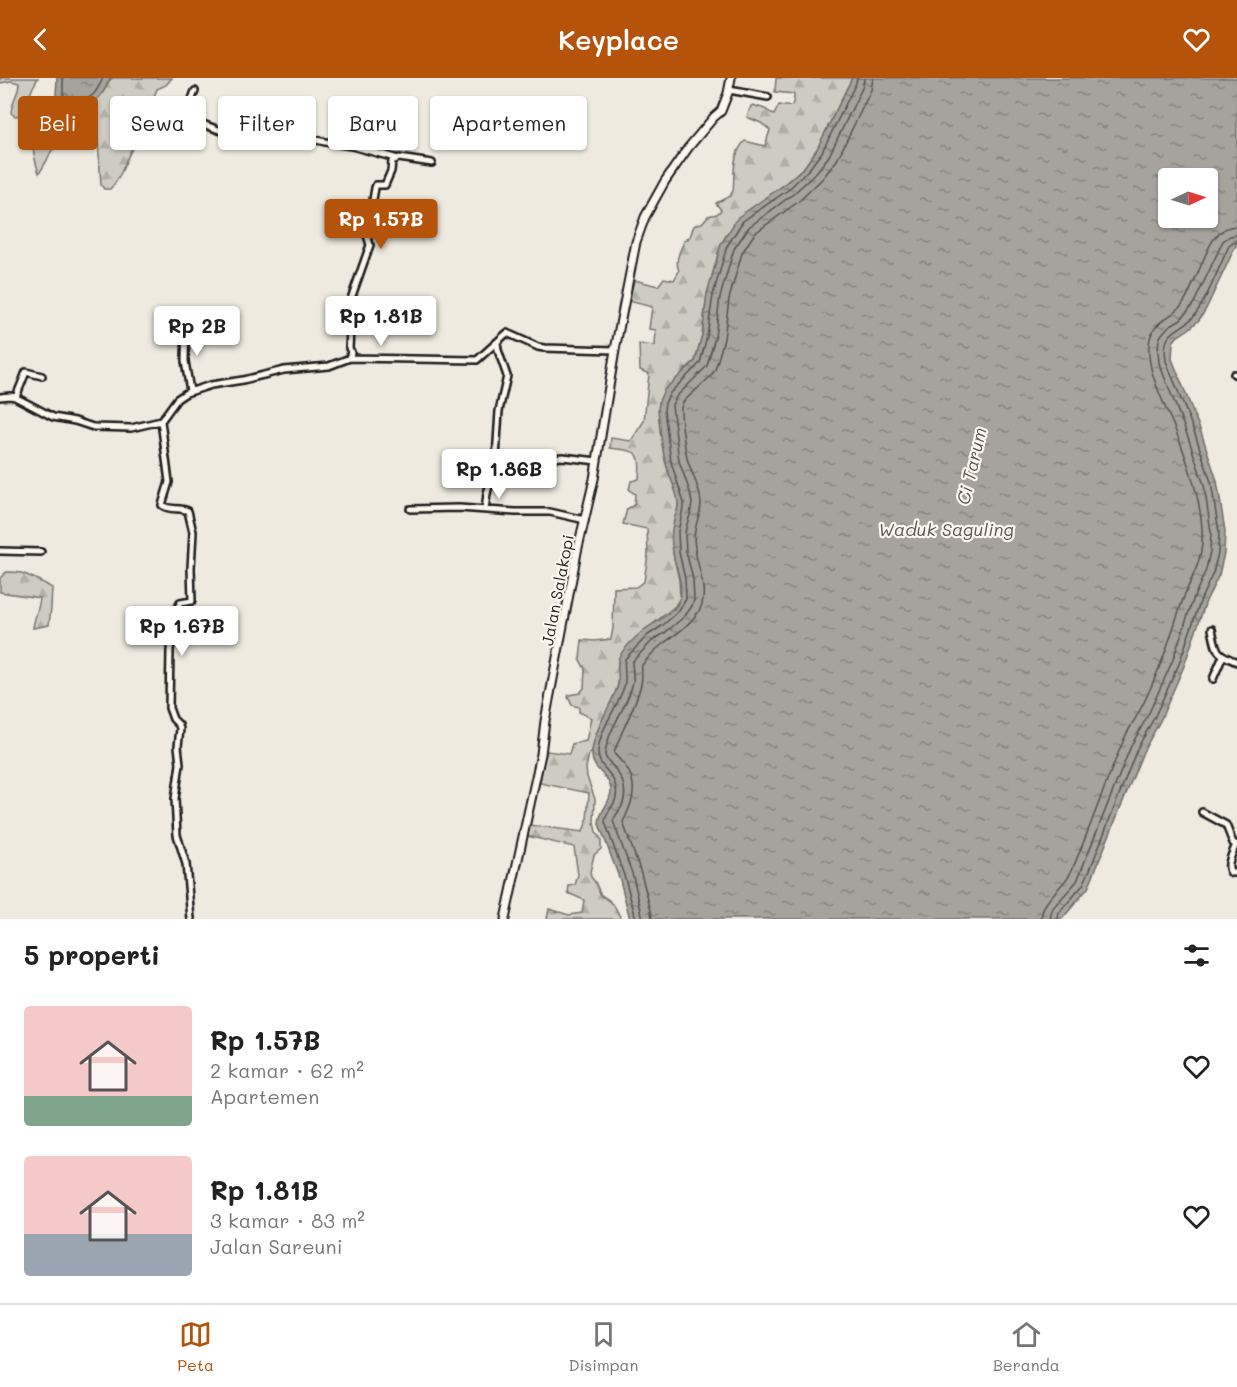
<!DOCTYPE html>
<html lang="id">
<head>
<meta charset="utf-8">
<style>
	:root { --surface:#fff; --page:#f2f2f2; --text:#222; --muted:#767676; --line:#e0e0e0; --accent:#b45309 }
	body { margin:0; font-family:Mali,sans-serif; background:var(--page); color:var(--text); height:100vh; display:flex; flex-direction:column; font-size:22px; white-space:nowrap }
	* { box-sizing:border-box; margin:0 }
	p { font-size:20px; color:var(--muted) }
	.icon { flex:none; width:33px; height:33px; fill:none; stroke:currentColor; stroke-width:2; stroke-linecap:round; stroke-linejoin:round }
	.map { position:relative; height:841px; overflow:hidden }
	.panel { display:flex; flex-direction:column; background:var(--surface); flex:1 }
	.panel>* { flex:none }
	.banner { position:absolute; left:18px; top:18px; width:600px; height:54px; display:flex; gap:12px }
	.needle { width:39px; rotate:86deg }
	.tools { position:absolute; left:1158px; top:90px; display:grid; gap:12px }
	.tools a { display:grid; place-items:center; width:60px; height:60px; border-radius:6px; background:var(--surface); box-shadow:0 2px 4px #0004; font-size:30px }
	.price { position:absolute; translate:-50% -51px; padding:0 14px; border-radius:6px; background:#fff; color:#222; font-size:20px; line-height:39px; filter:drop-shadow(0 2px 3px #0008) }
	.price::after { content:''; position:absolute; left:50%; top:36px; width:18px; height:14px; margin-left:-9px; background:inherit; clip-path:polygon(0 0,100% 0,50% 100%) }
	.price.selected { background:var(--accent); color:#fff }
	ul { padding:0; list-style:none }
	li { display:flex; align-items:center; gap:18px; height:150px; padding:0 24px }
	li span { display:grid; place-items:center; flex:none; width:168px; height:120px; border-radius:6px; color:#555 }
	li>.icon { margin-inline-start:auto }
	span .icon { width:72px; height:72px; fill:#fffc; stroke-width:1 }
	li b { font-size:26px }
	h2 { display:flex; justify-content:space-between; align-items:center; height:72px; padding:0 24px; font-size:26px }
	.pill { padding:0 21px; border-radius:6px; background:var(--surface); box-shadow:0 2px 4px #0004; font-size:21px; line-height:54px }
	.pill.selected { background:var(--accent); color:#fff }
	header { display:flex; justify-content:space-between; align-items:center; height:78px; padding:0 24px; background:var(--accent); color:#fff; font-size:27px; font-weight:600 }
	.menu { display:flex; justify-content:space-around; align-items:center; height:84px; border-top:2px solid var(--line); background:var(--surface); font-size:16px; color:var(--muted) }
	.menu a { display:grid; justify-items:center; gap:3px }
	.menu .selected { color:var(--accent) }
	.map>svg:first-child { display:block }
	.forest { fill:url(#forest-firs); stroke:#75746f; stroke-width:1.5 }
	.water { fill:url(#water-ripples); stroke:#6f6d69; stroke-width:1.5; fill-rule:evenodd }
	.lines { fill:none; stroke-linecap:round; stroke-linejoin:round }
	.shore { stroke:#535250; stroke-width:1.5 }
	.street-casing { stroke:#1c1c1c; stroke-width:10 }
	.secondary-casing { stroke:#1c1c1c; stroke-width:11 }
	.street { stroke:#fbf7ec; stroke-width:5 }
	.secondary { stroke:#fbf7ec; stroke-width:7 }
	.labels { text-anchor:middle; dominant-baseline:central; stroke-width:4.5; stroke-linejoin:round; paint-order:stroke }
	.street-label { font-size:16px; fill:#1c1c1c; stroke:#fbf7ec }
	.water-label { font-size:18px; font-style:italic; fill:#5a5956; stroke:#fbf7ec }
</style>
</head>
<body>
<header><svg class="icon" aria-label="back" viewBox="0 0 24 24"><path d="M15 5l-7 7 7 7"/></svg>Keyplace<svg class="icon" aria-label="heart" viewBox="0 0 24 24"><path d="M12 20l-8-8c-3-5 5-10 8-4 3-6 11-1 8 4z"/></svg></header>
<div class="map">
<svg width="1237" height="841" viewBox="0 0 1237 841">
	<defs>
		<pattern id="forest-firs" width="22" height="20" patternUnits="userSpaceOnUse" patternTransform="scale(1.5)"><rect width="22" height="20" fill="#ceccc2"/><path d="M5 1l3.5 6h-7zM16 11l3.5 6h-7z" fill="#b0afa6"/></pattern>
		<pattern id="water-ripples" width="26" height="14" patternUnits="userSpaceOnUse" patternTransform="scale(1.5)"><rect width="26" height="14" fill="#a6a39d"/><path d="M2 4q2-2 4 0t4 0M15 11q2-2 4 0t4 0" fill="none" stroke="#86847f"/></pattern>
	</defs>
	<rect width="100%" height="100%" fill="#eeeadf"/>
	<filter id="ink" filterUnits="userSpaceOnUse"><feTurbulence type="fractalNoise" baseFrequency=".0167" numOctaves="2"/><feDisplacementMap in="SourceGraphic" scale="12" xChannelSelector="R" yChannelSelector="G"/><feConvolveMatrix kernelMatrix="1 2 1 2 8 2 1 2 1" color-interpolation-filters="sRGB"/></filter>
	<g filter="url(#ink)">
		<path class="forest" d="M0 0H38L33 9 21 37 15 38 11 35C12 22 19 15 19 5L11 3 0 5Z
			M112 0H172L166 7 157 11 146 39 151 46C145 54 138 61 133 69 124 83 122 100 110 111H104L101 107 98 63 84 54C65 55 54 65 47 82 44 87 43 90 39 95 36 86 31 70 34 62L50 55 68 31C84 28 96 28 105 11 107 6 107 3 112 0Z
			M776 0H852L817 71 805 88 727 156 721 166 707 216 702 257 695 283 683 293 677 418 678 426 677 434 674 443 673 475 679 502 680 520 675 528 636 560 618 583C618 590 620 596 619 602 615 626 594 649 592 675L589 676 586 690 587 699 595 721 594 744 596 754 601 761V771L594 777 590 794 591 799 595 804 601 817C614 825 614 826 621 841H547L549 831 569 837 582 835 584 822 568 815 569 808 575 807 578 797 574 769 527 758 529 747 583 754 587 742 589 715 540 705 543 685 547 673 569 676 572 666 586 663 591 640 579 634V629L572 627 568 619 569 617 580 615 584 610 585 591 580 582 582 562 595 563 611 561 613 550 614 510 636 509 644 503 648 476 647 451 623 446 627 431 634 427 635 416 629 412 631 403 639 401C642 371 637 374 610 370L611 360 631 363 644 343 649 296 640 292 639 266 655 268 656 252 649 251 652 229 629 223 634 202 658 208 664 200 674 202 679 193C674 182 681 170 686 160L688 161 690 159C694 149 691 147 702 145L708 138 717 136 721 132 716 125 730 118 733 113C735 96 731 77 745 63L765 68 770 52 761 45 747 39 751 28 753 27 765 31 774 37 779 27C792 30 794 29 794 16L775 14Z
			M6 494C11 494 16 494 21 495 26 496 48 507 52 510L51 530 49 547 33 550C34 540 39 531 40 520L0 514V500Z"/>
		<path class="water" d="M57 0H112C107 3 108 6 105 11 96 28 84 28 68 31L56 17Z
			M852 0H1237V165L1206 231 1199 242 1189 251 1177 259 1173 264 1172 281 1201 354 1217 403 1225 453 1224 475 1219 497 1206 523 1184 588 1160 643 1143 674 1088 810 1062 841H630L620 802 599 746C599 732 611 726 611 712 610 697 592 692 592 678 591 657 610 629 617 610 621 599 615 587 619 579 623 571 637 558 644 552 656 543 677 535 680 519 684 504 674 488 673 474 671 465 671 452 674 442 675 436 679 432 678 425 677 412 669 399 666 386 661 369 660 350 658 332L659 323 664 312 695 283 702 257 707 216 721 166 738 139 784 107 805 88 817 71ZM1208 100V140H1168V100Z"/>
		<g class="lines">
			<path class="shore" d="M63 0V16L71 24C91 22 95 18 103 0
				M636 841 625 800 605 744C606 731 619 727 616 710 614 694 597 689 598 674 599 652 617 630 624 609 627 599 623 590 625 581L648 557 662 548 679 533 686 521 685 501 679 474 678 454 684 425 671 384 664 332 665 325 670 315 700 285 707 258 713 217 727 168 743 143 788 112 809 91 822 74 856 5 857 0
				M643 841 633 798 613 743C615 738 618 734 621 730 631 709 619 695 606 680L605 677C607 651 628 629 633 604 634 597 632 591 632 584L652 563 666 554 685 538 692 528 694 522 693 501 686 473 685 455 687 446 690 437 692 425 690 414 679 383 672 327 676 319 707 288 715 259 720 219 734 171 749 149 792 117 815 96 829 78 863 8 864 0
				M652 841 651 833 641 795 623 744C631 728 638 711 629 694 625 686 618 681 614 675 621 652 636 629 641 606 643 600 641 593 642 587 647 581 652 575 658 570 672 558 688 550 699 533 710 514 697 490 695 470 694 464 694 457 695 452 697 442 701 434 701 425 700 409 691 395 687 380 684 364 681 346 681 330L683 324 710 299 715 292 724 261 729 221 742 175 755 155 798 124 822 101 837 82 871 12 873 0
				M1041 841C1042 820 1064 810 1072 792 1090 751 1104 708 1122 666 1126 655 1133 645 1139 634 1148 617 1156 598 1163 580 1171 559 1177 537 1185 516 1192 499 1201 484 1202 465 1204 434 1191 393 1180 364 1170 335 1140 287 1151 257 1157 242 1171 239 1180 229 1188 220 1192 208 1197 197 1206 178 1212 148 1237 148
				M1050 841 1051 836 1053 830 1077 803 1131 668 1148 637 1172 584 1194 519 1206 492 1210 473 1211 454 1204 407 1188 359 1159 285 1158 272 1159 261 1162 256 1169 248 1181 241 1194 225 1223 163 1230 158 1237 157
				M1058 841 1059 835 1083 807 1089 794 1137 671 1154 640 1179 586 1201 521 1213 495 1218 475 1219 454 1211 404 1195 356 1166 283C1165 276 1164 267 1168 260 1174 251 1186 248 1193 239 1207 223 1219 188 1229 168L1233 165 1237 164"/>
			<defs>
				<path id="street" d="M729 12 768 19
					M195 13 187 35 189 39 192 42 235 58 244 45 247 46 325 64 352 68 395 80
					M186 245 185 283 190 313
					M350 280 351 274 349 270 350 252 347 247 346 235 370 167 367 157 375 110 376 107H385L391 93 392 83 399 80 432 85
					M1234 296 1237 297
					M0 319 10 318 15 319 53 339 75 343 93 349 131 350 161 343
					M16 319 26 294 42 298
					M161 343 169 404 162 427C169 433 180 429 188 433L193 454 191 490 192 523 180 525 177 531 170 572 169 630 173 641 179 647 180 651 178 668 180 686 175 721 177 757 186 786 191 841
					M161 343 177 321 186 315 211 307 243 302 284 292 329 288 350 280 477 282 507 255 538 269 544 270 615 272
					M496 380 512 382 516 380 532 382 563 379 597 383
					M410 431 459 430 515 434H550L585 442
					M485 432 487 416 496 380 499 333 507 298 498 272 497 264
					M0 473 41 474
					M1212 551C1217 574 1215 575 1237 584
					M1213 601 1223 578
					M1202 734 1226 747 1233 765 1237 767
					M1236 766C1233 775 1225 787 1231 795H1237"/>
				<path id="secondary" d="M505 841 541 676 545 643 577 474 594 401 615 272 636 164 645 139 665 103 688 70 714 39 721 33 728 15 731 0"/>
			</defs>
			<use href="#street" class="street-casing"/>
			<use href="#secondary" class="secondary-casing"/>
			<use href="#street" class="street"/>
			<use href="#secondary" class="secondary"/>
		</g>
	</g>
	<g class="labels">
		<g class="street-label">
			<text transform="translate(557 512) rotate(-79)">Jalan Salakopi</text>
		</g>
		<g class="water-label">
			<text transform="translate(971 388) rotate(-77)">Ci Tarum</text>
			<text x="946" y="451">Waduk Saguling</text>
		</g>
	</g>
</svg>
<div class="tools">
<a><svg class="needle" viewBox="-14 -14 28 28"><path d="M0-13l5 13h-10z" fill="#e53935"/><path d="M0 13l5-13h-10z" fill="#767676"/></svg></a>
</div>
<b class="price selected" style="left:381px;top:172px">Rp 1.57B</b>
<b class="price" style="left:381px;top:269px">Rp 1.81B</b>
<b class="price" style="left:197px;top:279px">Rp 2B</b>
<b class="price" style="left:499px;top:422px">Rp 1.86B</b>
<b class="price" style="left:182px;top:579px">Rp 1.67B</b>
<div class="banner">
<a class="pill selected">Beli</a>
<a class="pill">Sewa</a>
<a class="pill">Filter</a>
<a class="pill">Baru</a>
<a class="pill">Apartemen</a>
</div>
</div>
<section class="panel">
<h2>5 properti<svg class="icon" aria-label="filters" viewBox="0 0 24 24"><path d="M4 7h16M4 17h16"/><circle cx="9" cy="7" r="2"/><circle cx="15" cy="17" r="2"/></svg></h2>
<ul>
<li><span style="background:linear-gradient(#f6c9c9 75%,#7fa58c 0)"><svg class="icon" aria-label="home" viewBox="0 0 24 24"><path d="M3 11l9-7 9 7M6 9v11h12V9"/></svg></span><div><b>Rp 1.57B</b><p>2 kamar · 62 m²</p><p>Apartemen</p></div><svg class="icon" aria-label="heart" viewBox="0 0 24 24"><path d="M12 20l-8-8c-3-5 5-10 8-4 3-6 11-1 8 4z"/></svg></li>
<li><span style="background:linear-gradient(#f6c9c9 65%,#9aa5b1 0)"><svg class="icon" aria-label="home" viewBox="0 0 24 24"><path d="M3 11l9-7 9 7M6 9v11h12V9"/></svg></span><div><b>Rp 1.81B</b><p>3 kamar · 83 m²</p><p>Jalan Sareuni</p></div><svg class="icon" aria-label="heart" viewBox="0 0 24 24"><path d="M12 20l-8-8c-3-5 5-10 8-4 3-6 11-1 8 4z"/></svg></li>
</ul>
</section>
<nav class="menu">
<a class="selected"><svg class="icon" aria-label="map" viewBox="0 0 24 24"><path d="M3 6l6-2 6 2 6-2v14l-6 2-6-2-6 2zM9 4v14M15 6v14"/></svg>Peta</a>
<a><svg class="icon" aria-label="saved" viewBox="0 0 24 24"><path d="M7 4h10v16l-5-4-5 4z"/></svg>Disimpan</a>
<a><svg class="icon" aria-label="home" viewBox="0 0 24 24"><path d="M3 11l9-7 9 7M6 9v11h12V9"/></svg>Beranda</a>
</nav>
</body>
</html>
